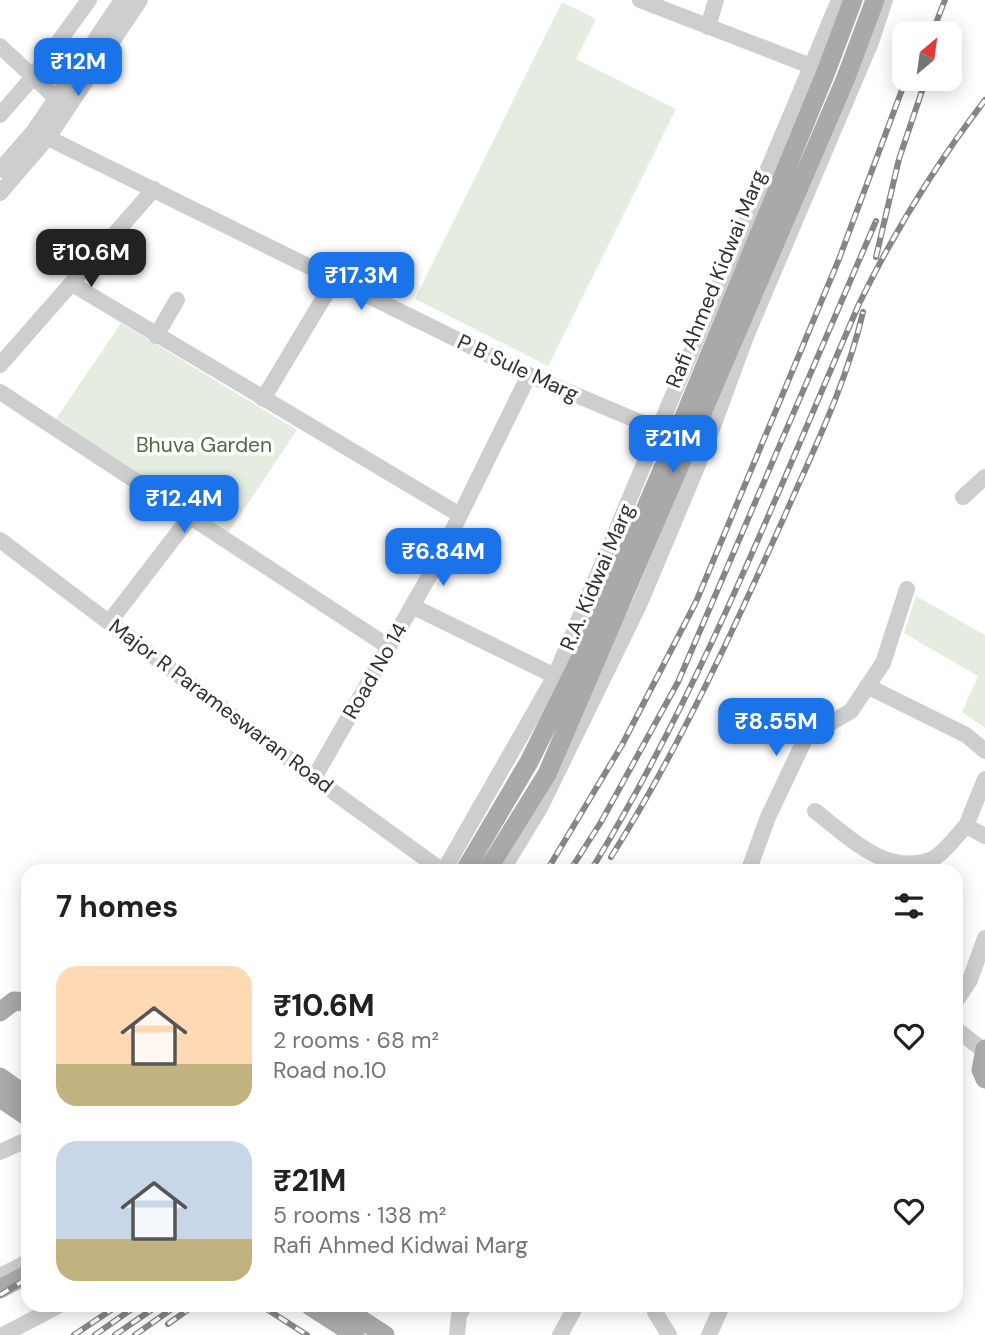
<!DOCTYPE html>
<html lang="en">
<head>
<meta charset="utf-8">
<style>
	:root { --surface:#fff; --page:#f2f2f2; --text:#202124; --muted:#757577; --accent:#1a73e8 }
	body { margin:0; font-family:"DM Sans",sans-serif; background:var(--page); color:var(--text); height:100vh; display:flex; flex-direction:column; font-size:26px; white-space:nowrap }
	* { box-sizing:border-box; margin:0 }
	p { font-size:23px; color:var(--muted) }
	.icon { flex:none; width:38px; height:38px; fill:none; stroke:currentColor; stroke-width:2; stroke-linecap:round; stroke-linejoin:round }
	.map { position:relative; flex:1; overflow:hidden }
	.drawer { position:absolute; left:21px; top:864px; width:942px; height:448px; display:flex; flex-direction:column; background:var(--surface); border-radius:21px; box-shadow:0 4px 18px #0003 }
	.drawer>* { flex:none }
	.needle { width:46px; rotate:29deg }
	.buttons { position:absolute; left:892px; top:21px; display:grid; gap:14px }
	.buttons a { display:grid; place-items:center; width:70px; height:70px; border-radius:14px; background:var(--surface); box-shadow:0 4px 18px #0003; font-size:35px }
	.price { position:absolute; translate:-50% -60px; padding:0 16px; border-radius:14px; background:var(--accent); color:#fff; font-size:23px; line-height:46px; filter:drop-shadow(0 2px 4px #0008) }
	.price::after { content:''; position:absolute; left:50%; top:42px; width:21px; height:16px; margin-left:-10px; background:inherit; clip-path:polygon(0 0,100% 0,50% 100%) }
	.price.on { background:#222; color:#fff }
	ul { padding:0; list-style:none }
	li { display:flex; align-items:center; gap:21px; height:175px; padding:0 35px }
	li span { display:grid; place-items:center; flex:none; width:196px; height:140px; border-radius:21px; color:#555 }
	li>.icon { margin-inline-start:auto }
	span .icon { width:84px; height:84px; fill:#fffc; stroke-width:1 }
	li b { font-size:30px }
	h2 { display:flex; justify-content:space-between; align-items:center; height:84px; padding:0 35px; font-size:30px }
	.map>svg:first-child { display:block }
	.green { fill:#e5ede0 }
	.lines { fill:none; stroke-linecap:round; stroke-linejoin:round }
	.minor { stroke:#cecece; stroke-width:16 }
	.major { stroke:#a9a9a9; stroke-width:19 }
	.rail-casing { stroke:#868686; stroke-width:6 }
	.rail { stroke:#fff; stroke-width:3.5; stroke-dasharray:10; stroke-linecap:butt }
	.labels { text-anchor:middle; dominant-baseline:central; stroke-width:7; stroke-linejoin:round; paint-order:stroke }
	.street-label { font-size:21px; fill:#313131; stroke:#fff }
	.park-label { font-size:21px; fill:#4d6c3e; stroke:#fff }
</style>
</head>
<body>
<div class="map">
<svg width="985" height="1335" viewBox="0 0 985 1335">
	<rect width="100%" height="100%" fill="#fff"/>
	<path class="green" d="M562 2 596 19 576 59 676 109 548 366 415 299Z
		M121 323 297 430 228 533 56 419Z
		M916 596 985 635V728L962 712 978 676 904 633Z"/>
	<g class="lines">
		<path class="minor" d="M640 0 821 70
			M708 27 716 0
			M0 46 56 98
			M0 115 33 77 89 0
			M34 131 529 375 666 433
			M0 170 34 131 122 0
			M0 193 49 136 140 0
			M72 284 460 515
			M156 336 177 300
			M0 365 154 189
			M0 392 389 647
			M263 399 335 279
			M963 497 985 477
			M0 540 314 778 444 872
			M412 606 555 676
			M110 621 190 517
			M867 686 966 735 985 751
			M314 778 435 566 529 375
			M985 779 966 826 985 836
			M815 811C848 836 885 876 930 860 942 856 956 836 966 826
			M443 872 555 676 839 0
			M501 872 541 806 640 603 705 448 747 334 871 42 885 0
			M748 872 768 817 806 737 851 711 883 663 907 589
			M956 1001 970 980 985 938
			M956 1029 984 1051
			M0 1152 22 1142
			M0 1276 28 1262
			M655 1312 669 1335
			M3 1335 58 1306
			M457 1335 459 1315 464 1306
			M560 1335 576 1306
			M709 1335 722 1306"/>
		<path class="major" d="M677 434 826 72 853 0
			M464 872 529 762 587 645 663 468
			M486 872 547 774 845 80 875 0
			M0 1012 14 1001 28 1002
			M985 1049 981 1070 985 1079
			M0 1077 28 1097
			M0 1098 28 1117
			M0 1289 28 1274
			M310 1306 355 1335
			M340 1306 385 1335"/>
		<defs>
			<path id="rail" d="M932 33 945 0
				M876 257 899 159 926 79
				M611 857C679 749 733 631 785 515 814 449 847 382 863 312
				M546 872 622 745 696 602 839 259 906 79
				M569 872 601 822 678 682 876 221
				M590 872C700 692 776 496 859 304 894 232 936 164 985 100
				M0 1295 28 1278
				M262 1306 307 1335
				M168 1324 193 1306
				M74 1335 117 1306
				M95 1335 136 1306
				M115 1335 157 1306
				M135 1335 176 1306"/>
		</defs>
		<use href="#rail" class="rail-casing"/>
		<use href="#rail" class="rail"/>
	</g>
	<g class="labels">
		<g class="street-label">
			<text transform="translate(716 279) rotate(-68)">Rafi Ahmed Kidwai Marg</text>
			<text transform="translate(518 368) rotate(25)">P B Sule Marg</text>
			<text transform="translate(597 577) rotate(-67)">R.A. Kidwai Marg</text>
			<text transform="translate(375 671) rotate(-60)">Road No 14</text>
			<text transform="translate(221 706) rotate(37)">Major R Parameswaran Road</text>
		</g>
		<g class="park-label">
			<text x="204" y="445">Bhuva Garden</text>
		</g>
	</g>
</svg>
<div class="buttons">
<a><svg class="needle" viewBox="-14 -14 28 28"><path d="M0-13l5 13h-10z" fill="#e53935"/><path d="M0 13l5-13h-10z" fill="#757577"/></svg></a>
</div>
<b class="price" style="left:78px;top:98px">₹12M</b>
<b class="price on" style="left:91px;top:289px">₹10.6M</b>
<b class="price" style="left:361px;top:312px">₹17.3M</b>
<b class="price" style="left:673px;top:475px">₹21M</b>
<b class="price" style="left:184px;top:535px">₹12.4M</b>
<b class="price" style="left:443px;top:588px">₹6.84M</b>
<b class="price" style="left:776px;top:758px">₹8.55M</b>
<section class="drawer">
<h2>7 homes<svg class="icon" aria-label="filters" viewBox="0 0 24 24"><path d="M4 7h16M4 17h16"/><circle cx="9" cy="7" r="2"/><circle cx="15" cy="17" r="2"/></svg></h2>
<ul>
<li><span style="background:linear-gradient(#ffd9b3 70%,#c2b280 0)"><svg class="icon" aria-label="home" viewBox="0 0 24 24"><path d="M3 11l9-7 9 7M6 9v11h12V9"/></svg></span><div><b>₹10.6M</b><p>2 rooms · 68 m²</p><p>Road no.10</p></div><svg class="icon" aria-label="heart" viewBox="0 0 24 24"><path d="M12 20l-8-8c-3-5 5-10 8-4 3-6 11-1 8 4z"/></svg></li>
<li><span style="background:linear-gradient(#c9d6e8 70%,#c2b280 0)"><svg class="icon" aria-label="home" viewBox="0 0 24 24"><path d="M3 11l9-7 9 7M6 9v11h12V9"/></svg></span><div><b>₹21M</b><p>5 rooms · 138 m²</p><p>Rafi Ahmed Kidwai Marg</p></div><svg class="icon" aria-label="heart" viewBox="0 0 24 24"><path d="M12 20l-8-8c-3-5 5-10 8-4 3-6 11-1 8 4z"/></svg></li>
</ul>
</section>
</div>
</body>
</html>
